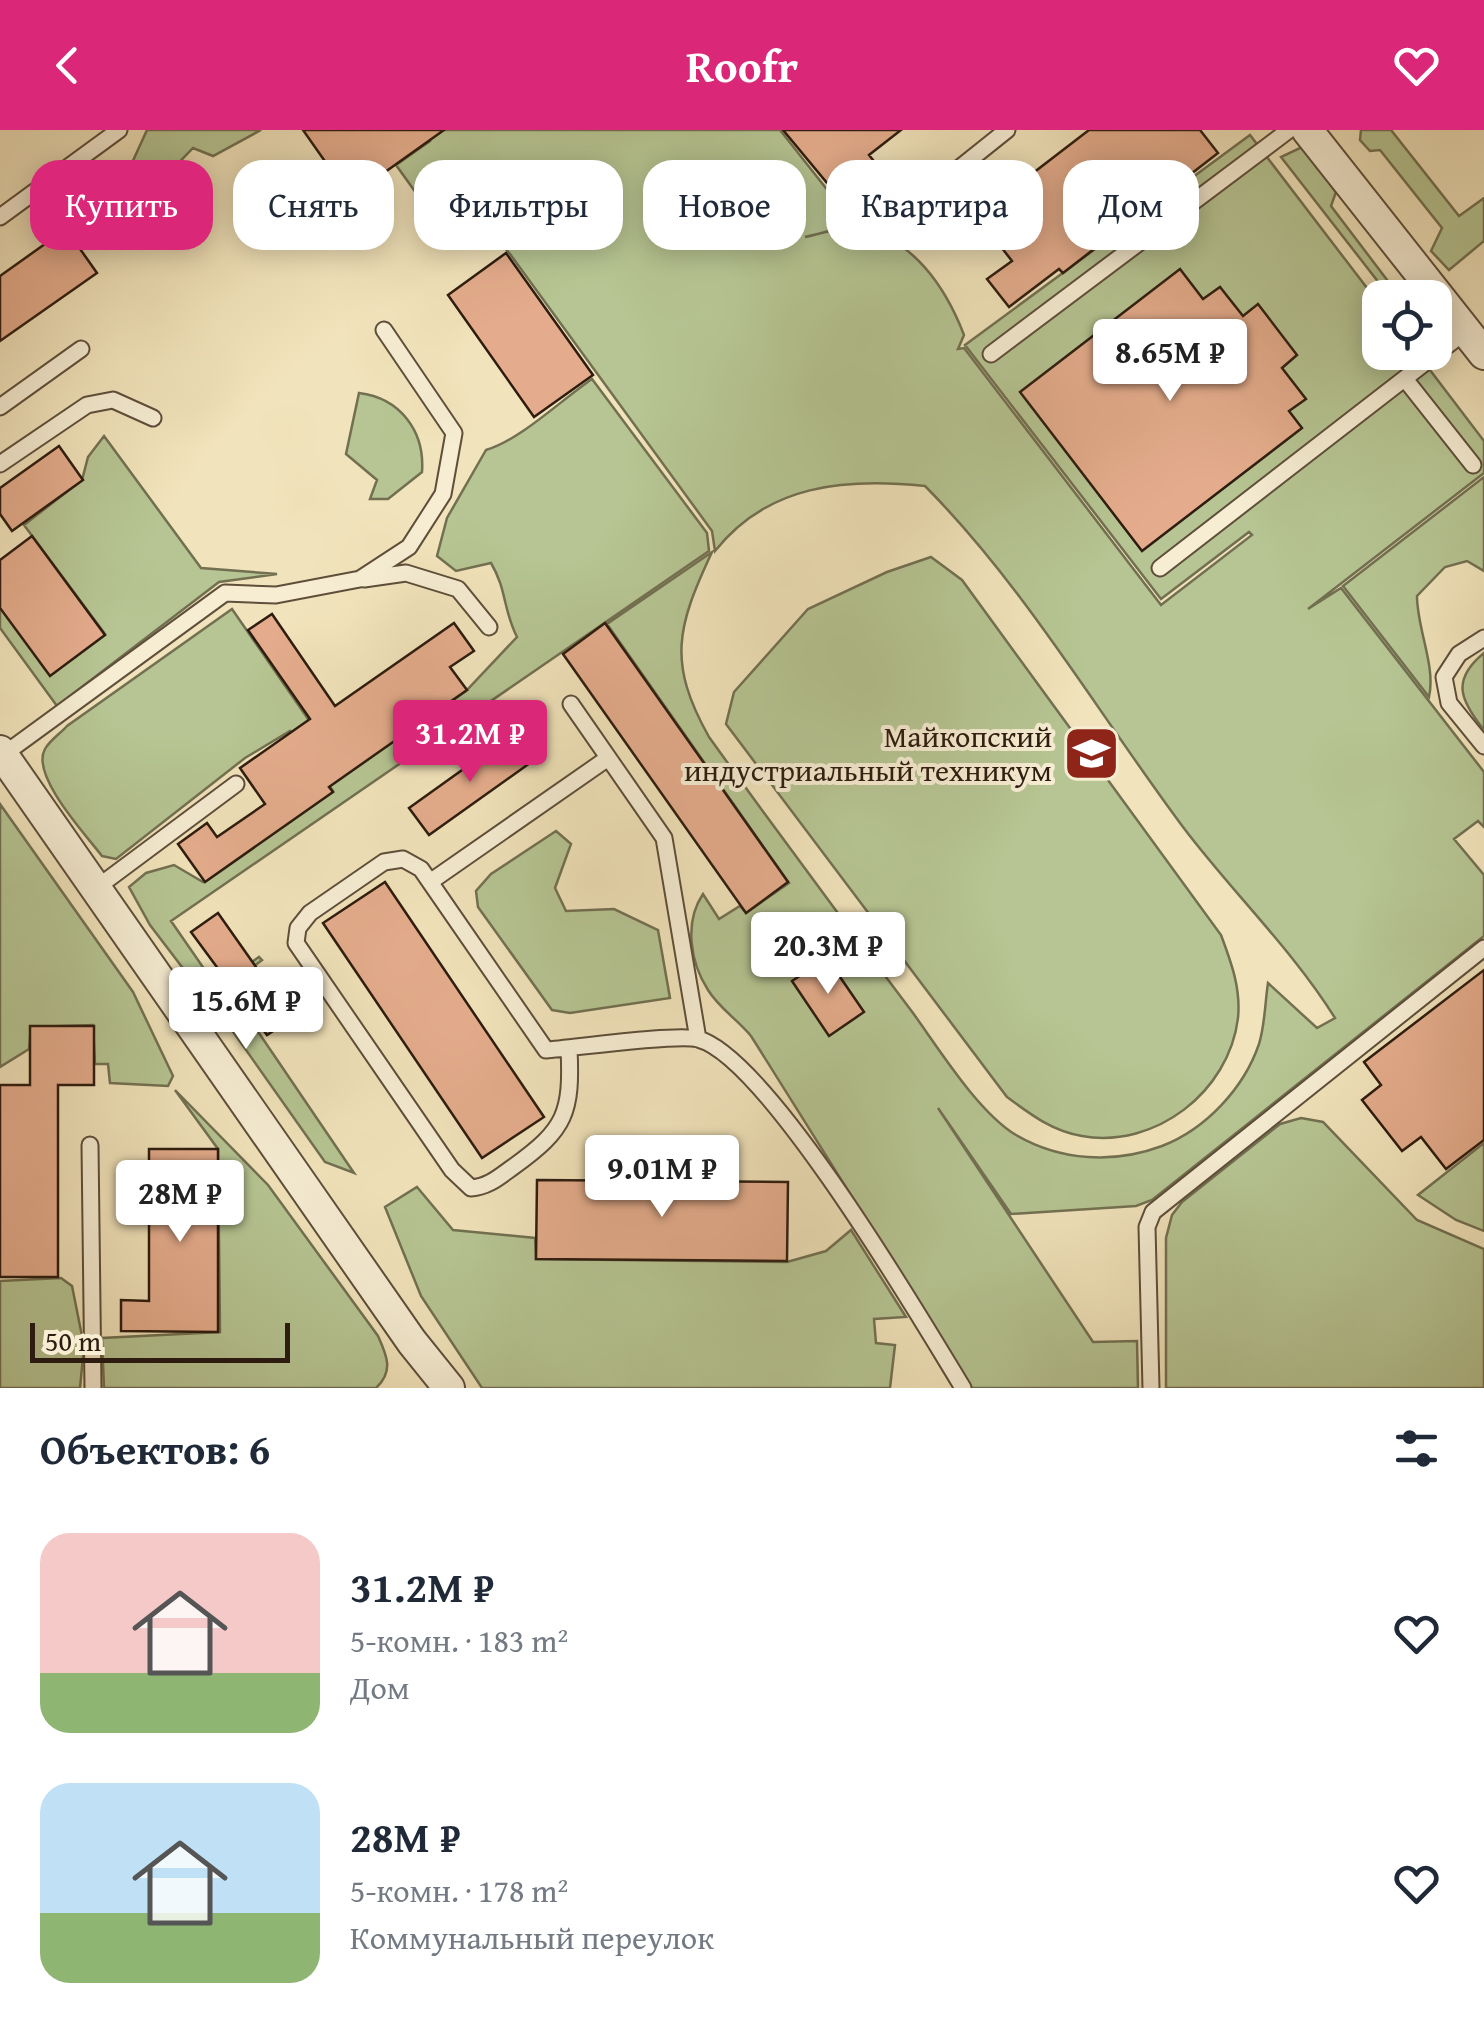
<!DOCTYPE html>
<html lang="ru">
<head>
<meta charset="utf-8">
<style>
	:root { --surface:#fff; --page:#f2f2f3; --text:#1f2937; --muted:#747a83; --accent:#db2777 }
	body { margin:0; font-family:"Gentium Book Plus",serif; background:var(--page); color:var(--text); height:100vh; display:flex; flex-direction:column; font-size:38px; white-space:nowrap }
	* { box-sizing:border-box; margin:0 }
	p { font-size:32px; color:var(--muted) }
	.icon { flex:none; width:55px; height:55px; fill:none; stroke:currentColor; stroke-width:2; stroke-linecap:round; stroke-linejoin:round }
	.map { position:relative; height:1258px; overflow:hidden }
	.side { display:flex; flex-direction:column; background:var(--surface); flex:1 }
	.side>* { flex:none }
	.top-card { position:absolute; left:30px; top:30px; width:1425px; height:90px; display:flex; gap:20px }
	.tools { position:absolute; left:1362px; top:150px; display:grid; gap:20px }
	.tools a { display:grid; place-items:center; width:90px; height:90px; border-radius:20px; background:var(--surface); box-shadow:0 5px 25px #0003; font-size:50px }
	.scale { position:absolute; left:30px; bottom:25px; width:260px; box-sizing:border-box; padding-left:10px; border:5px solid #2d1c0f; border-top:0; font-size:28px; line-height:35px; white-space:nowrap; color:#2d1c0f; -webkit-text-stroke:8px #f6edd3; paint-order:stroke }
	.price { position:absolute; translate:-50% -85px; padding:0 22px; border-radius:10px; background:#fff; color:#222; font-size:32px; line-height:65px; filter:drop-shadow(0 2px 5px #0008) }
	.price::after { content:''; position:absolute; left:50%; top:60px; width:30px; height:22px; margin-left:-15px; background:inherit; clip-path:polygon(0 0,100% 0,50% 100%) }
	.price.current { background:var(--accent); color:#fff }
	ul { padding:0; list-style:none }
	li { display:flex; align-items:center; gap:30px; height:250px; padding:0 40px }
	li span { display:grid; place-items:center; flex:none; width:280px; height:200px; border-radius:30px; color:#555 }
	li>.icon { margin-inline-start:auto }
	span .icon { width:120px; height:120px; fill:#fffc; stroke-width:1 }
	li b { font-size:42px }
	h2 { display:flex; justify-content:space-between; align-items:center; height:120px; padding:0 40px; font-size:42px }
	.tag { padding:0 35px; border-radius:30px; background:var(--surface); box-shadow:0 5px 25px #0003; font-size:35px; line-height:90px }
	.tag.current { background:var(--accent); color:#fff }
	header { display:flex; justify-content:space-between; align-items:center; height:130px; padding:0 40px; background:var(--accent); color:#fff; font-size:45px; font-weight:700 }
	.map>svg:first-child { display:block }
	.green { fill:#b6c593; stroke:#727051; stroke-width:2.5 }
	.building { fill:#e4ac8c; stroke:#2d1c0f; stroke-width:2.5 }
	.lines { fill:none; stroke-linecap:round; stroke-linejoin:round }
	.service-casing { stroke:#5e4e3a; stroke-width:19 }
	.minor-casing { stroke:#5e4e3a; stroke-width:34 }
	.service { stroke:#f6edd3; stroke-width:15 }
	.minor { stroke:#f6edd3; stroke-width:30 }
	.labels { text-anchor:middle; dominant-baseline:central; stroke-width:8; stroke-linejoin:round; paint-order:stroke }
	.poi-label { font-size:30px; fill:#2d1c0f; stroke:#f6edd3; text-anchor:end }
</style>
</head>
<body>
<header><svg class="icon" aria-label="back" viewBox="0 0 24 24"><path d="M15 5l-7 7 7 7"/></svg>Roofr<svg class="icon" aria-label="heart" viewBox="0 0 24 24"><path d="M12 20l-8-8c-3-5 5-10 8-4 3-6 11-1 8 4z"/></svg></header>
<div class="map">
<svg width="1484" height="1258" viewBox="0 0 1484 1258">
	<rect width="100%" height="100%" fill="#f1e3bb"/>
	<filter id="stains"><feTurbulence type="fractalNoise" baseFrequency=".002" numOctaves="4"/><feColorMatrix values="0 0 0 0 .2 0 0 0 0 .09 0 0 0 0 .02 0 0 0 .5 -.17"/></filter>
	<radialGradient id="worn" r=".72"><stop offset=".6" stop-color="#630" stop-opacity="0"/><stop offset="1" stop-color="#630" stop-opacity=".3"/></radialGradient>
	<path class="green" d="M147 0H261L213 26 193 18 166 46 152 77 105 108 91 88 79 95 53 58 66 46 87 71 126 46Z
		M424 0H780L855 95 805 107C821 104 844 95 859 98 913 108 946 158 964 205L958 219 964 218 1161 475 1252 405 1249 402 1161 469 965 215 1250 5 1380 175V222L1417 223 1484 311V343L1308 479 1341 458 1484 642V697L1478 691 1454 709 1484 745V806L1152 1070 1136 1076 1011 1084 938 978 1093 1212 1137 1211 1138 1258H972L751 906C738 890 719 878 708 860 690 832 684 792 703 764L719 789 740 776 746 783 789 753 607 494 712 422C677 497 667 532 709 607 776 700 844 792 913 883 939 919 978 982 1016 1005 1061 1031 1114 1034 1162 1016 1206 999 1244 958 1259 914 1265 895 1265 872 1268 853L1317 898 1335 888C1292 819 1232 762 1183 697 1098 583 1025 457 925 356 845 348 768 354 715 421L712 401 510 124 482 91 456 86 419 67 396 35 430 11Z
		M1361 0H1391L1459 86 1484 68V111L1449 140 1431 121 1442 98 1380 20 1370 21 1360 10Z
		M1302 17 1336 62 1331 76 1400 167H1390L1281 27Z
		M592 249 707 403 709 421 171 791 207 843 198 858 150 795 129 757 146 743 174 735 203 752 333 661 290 601 245 628 116 729 102 726C86 705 30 645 45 619 50 610 61 603 67 596L232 479 346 644 466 561 517 507C503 480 507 460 491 433L456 441 437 426 447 388 486 320C520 310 560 271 592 249Z
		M359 263C400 268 425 301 422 342L388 369H370L377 350 346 324Z
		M104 306 201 438 277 444 219 452 57 576 0 498V477L50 545 105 504 24 395 82 350 88 327Z
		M1484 347V441L1467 431 1445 437 1417 466C1417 499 1436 536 1429 567L1343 456Z
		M931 427 962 450 1221 805C1231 832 1241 858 1238 888 1229 962 1155 1019 1082 1006 1052 1001 1030 984 1007 967L726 594 734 562 808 479 887 442Z
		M1484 523V600C1460 570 1451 550 1484 523Z
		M0 674 133 862 173 946 168 956 110 953 108 934H95L93 895 31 897 29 919 0 937Z
		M556 701 571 714 555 758 566 781 614 779 658 800 670 868 570 883 552 880 478 777 476 761 491 744Z
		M259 827 262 830 227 856 354 1043 325 1032 210 869 215 858Z
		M175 960 268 1055 378 1206C387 1226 394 1241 376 1258H104L102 1208 220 1202 218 1019Z
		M1301 988 1323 992 1417 1090 1484 1119V1258H1166V1108L1172 1085 1182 1072 1280 994Z
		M1484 1013V1101L1456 1090 1418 1065Z
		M417 1057 453 1100 535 1108 536 1129 787 1132 826 1121 851 1100 906 1187 874 1189 876 1213 895 1215 890 1258H482L421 1166 385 1077Z
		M61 1148 72 1156 84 1216 80 1258H0V1151Z"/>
	<path class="building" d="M303 0H444L350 67Z
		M783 0H901L869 25 901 65 862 95Z
		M1089 0H1200L1218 23 1063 143 1059 139 1009 177 987 149 1012 131 977 86Z
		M66 99 97 143 0 211V146Z
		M506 123 593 245 534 287 448 165Z
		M1180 139 1203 169 1220 157 1243 186 1258 174 1297 225 1282 238 1306 269 1289 281 1302 298 1142 421 1020 262Z
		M59 316 83 350 12 401 0 384V358Z
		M32 406 105 505 50 546 0 478V430Z
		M272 484 335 576 454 493 474 521 450 537 467 560 329 657 333 662 205 752 178 714 207 693 217 707 265 674 240 638 310 589 248 500Z
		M605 493 788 752 746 783 563 524Z
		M511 605 530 633 429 705 409 678Z
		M385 752 544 987 482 1028 323 793Z
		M218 783 268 854 277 848 302 882 267 905 191 802Z
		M827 828 864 882 829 906 792 851Z
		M1484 840V1010L1446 1039 1421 1007 1402 1021 1362 970 1381 955 1364 932Z
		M30 896H94V955H58V1147H0V955H30Z
		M149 1019H218V1202L121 1201V1170L149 1171Z
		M537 1050 788 1052 787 1131 536 1129Z"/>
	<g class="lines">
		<defs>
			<path id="service" d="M947 48 1007 0
				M0 87 119 0
				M991 224 1289 0
				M1405 249 1473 335
				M0 277 81 219
				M0 334 87 275 113 270 153 288
				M1160 438 1466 201
				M364 449 406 443 458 459 489 497
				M1484 508 1459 524 1444 547 1449 573 1484 616
				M571 574 664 708 698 909
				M3 625 225 463 276 465 360 449 409 417 443 364 454 303 384 200
				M430 752 608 628
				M95 759 236 654
				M569 918C572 983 566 999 513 1037 499 1047 488 1057 471 1058L452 1040 296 813 298 798 310 783 384 732 403 729 421 739 546 920C574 918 678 903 698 909 767 927 921 1189 963 1258
				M90 1015 93 1258
				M1151 1258 1147 1097 1153 1082 1484 818"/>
			<path id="minor" d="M1307 0 1484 224
				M0 621 412 1212 449 1258"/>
		</defs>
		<use href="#service" class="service-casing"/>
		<use href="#minor" class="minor-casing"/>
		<use href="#service" class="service"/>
		<use href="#minor" class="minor"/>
	</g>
	<defs>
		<symbol id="university-square" viewBox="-11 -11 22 22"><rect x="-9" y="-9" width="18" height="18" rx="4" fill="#8f2418" stroke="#f6edd3"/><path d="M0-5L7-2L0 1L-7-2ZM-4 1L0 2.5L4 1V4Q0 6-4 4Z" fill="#fff"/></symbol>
	</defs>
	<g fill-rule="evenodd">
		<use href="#university-square" x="1060" y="592" width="63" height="63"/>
	</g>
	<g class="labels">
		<g class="poi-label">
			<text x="1052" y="606">Майкопский<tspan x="1052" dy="34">индустриальный техникум</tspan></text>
		</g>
	</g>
	<rect width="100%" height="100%" filter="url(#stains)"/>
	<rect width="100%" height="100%" fill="url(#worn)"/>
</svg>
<div class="tools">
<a><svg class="icon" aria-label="locate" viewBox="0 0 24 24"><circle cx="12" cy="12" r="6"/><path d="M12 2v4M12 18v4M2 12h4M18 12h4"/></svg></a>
</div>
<div class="scale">50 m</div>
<b class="price" style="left:1170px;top:274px">8.65M ₽</b>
<b class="price current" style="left:470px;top:655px">31.2M ₽</b>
<b class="price" style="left:828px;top:867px">20.3M ₽</b>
<b class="price" style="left:246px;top:922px">15.6M ₽</b>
<b class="price" style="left:662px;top:1090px">9.01M ₽</b>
<b class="price" style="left:180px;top:1115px">28M ₽</b>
<div class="top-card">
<a class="tag current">Купить</a>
<a class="tag">Снять</a>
<a class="tag">Фильтры</a>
<a class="tag">Новое</a>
<a class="tag">Квартира</a>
<a class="tag">Дом</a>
</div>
</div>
<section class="side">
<h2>Объектов: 6<svg class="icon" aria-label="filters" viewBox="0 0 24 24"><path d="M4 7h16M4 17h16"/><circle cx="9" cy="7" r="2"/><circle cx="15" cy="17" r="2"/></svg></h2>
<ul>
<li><span style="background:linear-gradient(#f6c9c9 70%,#8fb573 0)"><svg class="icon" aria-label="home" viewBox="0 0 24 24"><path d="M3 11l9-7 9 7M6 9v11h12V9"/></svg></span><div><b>31.2M ₽</b><p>5-комн. · 183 m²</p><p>Дом</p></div><svg class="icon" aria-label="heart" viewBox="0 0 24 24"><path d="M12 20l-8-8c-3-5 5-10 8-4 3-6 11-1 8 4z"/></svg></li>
<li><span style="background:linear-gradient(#bfe0f5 65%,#8fb573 0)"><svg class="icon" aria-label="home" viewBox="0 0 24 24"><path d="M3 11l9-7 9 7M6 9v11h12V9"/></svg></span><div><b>28M ₽</b><p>5-комн. · 178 m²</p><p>Коммунальный переулок</p></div><svg class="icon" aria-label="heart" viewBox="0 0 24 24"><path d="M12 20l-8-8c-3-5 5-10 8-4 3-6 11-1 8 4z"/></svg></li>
</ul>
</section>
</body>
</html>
